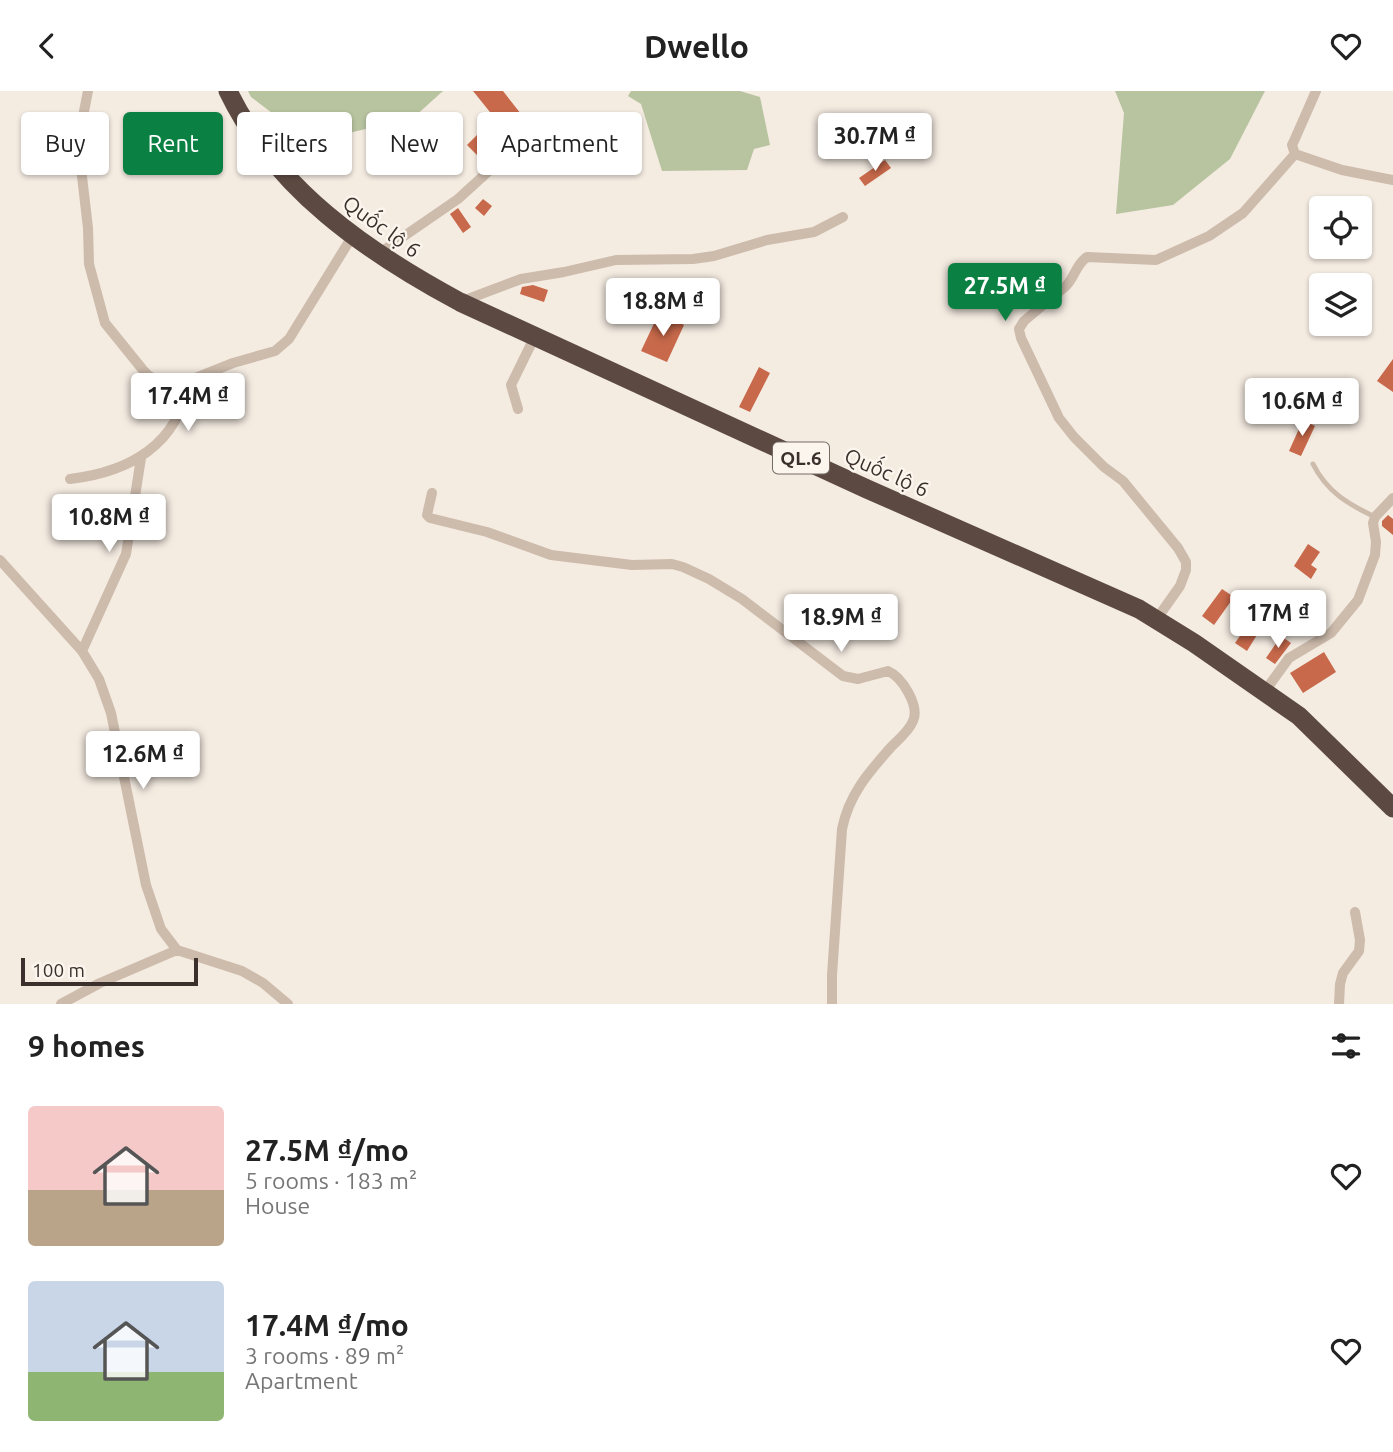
<!DOCTYPE html>
<html lang="en">
<head>
<meta charset="utf-8">
<style>
	:root { --surface:#fff; --page:#f2f2f2; --text:#222; --muted:#767676; --accent:#0b8043 }
	body { margin:0; font-family:Ubuntu,sans-serif; background:var(--page); color:var(--text); height:100vh; display:flex; flex-direction:column; font-size:26px; white-space:nowrap }
	* { box-sizing:border-box; margin:0 }
	p { font-size:23px; color:var(--muted) }
	.icon { flex:none; width:38px; height:38px; fill:none; stroke:currentColor; stroke-width:2; stroke-linecap:round; stroke-linejoin:round }
	.map { position:relative; height:913px; overflow:hidden }
	.drawer { display:flex; flex-direction:column; background:var(--surface); flex:1 }
	.drawer>* { flex:none }
	.hud { position:absolute; left:21px; top:21px; width:700px; height:63px; display:flex; gap:14px }
	.buttons { position:absolute; left:1309px; top:105px; display:grid; gap:14px }
	.buttons a { display:grid; place-items:center; width:63px; height:63px; border-radius:7px; background:var(--surface); box-shadow:0 2px 5px #0004; font-size:35px }
	.scale { position:absolute; left:21px; bottom:18px; width:177px; box-sizing:border-box; padding-left:7px; border:4px solid #3b302b; border-top:0; font-size:19px; line-height:24px; white-space:nowrap; color:#3b302b; -webkit-text-stroke:5px #fbf5ee; paint-order:stroke }
	.price { position:absolute; translate:-50% -60px; padding:0 16px; border-radius:7px; background:#fff; color:#222; font-size:23px; line-height:46px; filter:drop-shadow(0 2px 4px #0008) }
	.price::after { content:''; position:absolute; left:50%; top:42px; width:21px; height:16px; margin-left:-10px; background:inherit; clip-path:polygon(0 0,100% 0,50% 100%) }
	.price.active { background:var(--accent); color:#fff }
	ul { padding:0; list-style:none }
	li { display:flex; align-items:center; gap:21px; height:175px; padding:0 28px }
	li span { display:grid; place-items:center; flex:none; width:196px; height:140px; border-radius:7px; color:#555 }
	li>.icon { margin-inline-start:auto }
	span .icon { width:84px; height:84px; fill:#fffc; stroke-width:1 }
	li b { font-size:30px }
	h2 { display:flex; justify-content:space-between; align-items:center; height:84px; padding:0 28px; font-size:30px }
	.chip { padding:0 24px; border-radius:7px; background:var(--surface); box-shadow:0 2px 5px #0004; font-size:24px; line-height:63px }
	.chip.active { background:var(--accent); color:#fff }
	header { display:flex; justify-content:space-between; align-items:center; height:91px; padding:0 28px; background:var(--surface); font-size:32px; font-weight:700 }
	.map>svg:first-child { display:block }
	.green { fill:#b8c4a0 }
	.building { fill:#c8694b }
	.lines { fill:none; stroke-linecap:round; stroke-linejoin:round }
	.lane { stroke:#cdbbac; stroke-width:5 }
	.street { stroke:#cdbbac; stroke-width:10 }
	.highway { stroke:#5c4a42; stroke-width:19 }
	.labels { text-anchor:middle; dominant-baseline:central; stroke-width:5; stroke-linejoin:round; paint-order:stroke }
	.shield { fill:#fbf5ee; stroke:#756b66; stroke-width:2 }
	.shield-label { font-size:19px; font-weight:bold; fill:#3b302b }
	.street-label { font-size:21px; fill:#3b302b; stroke:#fbf5ee }
</style>
</head>
<body>
<header><svg class="icon" aria-label="back" viewBox="0 0 24 24"><path d="M15 5l-7 7 7 7"/></svg>Dwello<svg class="icon" aria-label="heart" viewBox="0 0 24 24"><path d="M12 20l-8-8c-3-5 5-10 8-4 3-6 11-1 8 4z"/></svg></header>
<div class="map">
<svg width="1393" height="913" viewBox="0 0 1393 913">
	<rect width="100%" height="100%" fill="#f4ebe1"/>
	<path class="green" d="M248 0H443L413 27 310 51 251 6Z
		M631 0H740L760 6 770 54 754 58 747 79 662 80 641 13 628 5Z
		M1115 0H1265L1230 68 1173 114 1116 123 1124 22Z"/>
	<path class="building" d="M473 0H503L521 23 511 31 506 25 498 31Z
		M486 35 500 49 481 68 467 54Z
		M885 69 891 77 865 95 859 87Z
		M483 108 492 115 484 125 475 117Z
		M458 117 471 136 463 142 450 123Z
		M533 194 548 199 544 211 520 203 522 196Z
		M659 222 684 234 667 271 641 260Z
		M1393 268V301L1377 290Z
		M759 276 770 282 750 321 739 316Z
		M1303 329 1315 335 1301 365 1289 360Z
		M1388 424 1393 428V444L1382 435V430Z
		M1308 453 1320 461 1311 474 1317 478 1311 488 1294 475Z
		M1222 498 1234 506 1214 534 1202 525Z
		M1249 532 1260 539 1247 560 1235 552Z
		M1281 545 1291 552 1275 573 1266 567Z
		M1324 561 1336 581 1303 602 1290 582Z"/>
	<g class="lines">
		<path class="lane" d="M1313 373C1327 401 1348 413 1375 426"/>
		<path class="street" d="M88 0 78 51 88 137 89 173 105 232 143 279 149 285 162 291 188 290 233 272 275 260 289 248 353 144
			M1316 0 1294 50 1292 54 1295 63 1342 79 1393 89
			M378 163 458 108 545 29
			M460 211 521 188 564 181 616 169 693 168 714 165 767 149 814 141 843 126
			M518 318 511 294 535 245
			M70 388C129 381 179 354 188 290
			M432 402 427 424 430 427 487 441 551 464 632 474 672 473 683 476 709 488 742 508 843 585 858 588 888 580C902 586 920 615 913 630 909 640 899 648 892 655 869 681 849 703 842 738L832 884V913
			M0 469 82 560 99 588 111 622 146 794 161 838 177 859 242 880 263 892 288 913
			M1156 529 1180 495 1186 479V471L1178 457 1123 390 1104 376 1074 346 1059 327 1021 247 1019 238 1024 230 1066 195C1075 186 1076 173 1087 166L1156 169 1209 145 1243 122 1295 63
			M82 560 126 463 141 367
			M1265 600 1289 567 1331 542 1358 509 1375 464 1376 451 1373 432 1375 426 1393 407
			M61 913 100 892 177 859
			M1339 913 1340 893 1343 882 1359 860 1360 849 1355 821"/>
		<path class="highway" d="M228 0C275 98 367 161 460 211L867 398 1139 518 1194 552 1299 625 1393 717"/>
	</g>
	<g class="labels">
		<rect class="shield" x="773" y="351.5" width="56" height="31" rx="5"/>
		<g class="shield-label">
			<text x="801" y="367">QL.6</text>
		</g>
		<g class="street-label">
			<text transform="translate(382 135) rotate(36)">Quốc lộ 6</text>
			<text transform="translate(887 381) rotate(24)">Quốc lộ 6</text>
		</g>
	</g>
</svg>
<div class="buttons">
<a><svg class="icon" aria-label="locate" viewBox="0 0 24 24"><circle cx="12" cy="12" r="6"/><path d="M12 2v4M12 18v4M2 12h4M18 12h4"/></svg></a>
<a><svg class="icon" aria-label="layers" viewBox="0 0 24 24"><path d="M12 4l9 5-9 5-9-5zM3 14l9 5 9-5"/></svg></a>
</div>
<div class="scale">100 m</div>
<b class="price" style="left:875px;top:82px">30.7M ₫</b>
<b class="price active" style="left:1005px;top:232px">27.5M ₫</b>
<b class="price" style="left:663px;top:247px">18.8M ₫</b>
<b class="price" style="left:188px;top:342px">17.4M ₫</b>
<b class="price" style="left:1302px;top:347px">10.6M ₫</b>
<b class="price" style="left:109px;top:463px">10.8M ₫</b>
<b class="price" style="left:1278px;top:559px">17M ₫</b>
<b class="price" style="left:841px;top:563px">18.9M ₫</b>
<b class="price" style="left:143px;top:700px">12.6M ₫</b>
<div class="hud">
<a class="chip">Buy</a>
<a class="chip active">Rent</a>
<a class="chip">Filters</a>
<a class="chip">New</a>
<a class="chip">Apartment</a>
</div>
</div>
<section class="drawer">
<h2>9 homes<svg class="icon" aria-label="filters" viewBox="0 0 24 24"><path d="M4 7h16M4 17h16"/><circle cx="9" cy="7" r="2"/><circle cx="15" cy="17" r="2"/></svg></h2>
<ul>
<li><span style="background:linear-gradient(#f6c9c9 60%,#b9a48a 0)"><svg class="icon" aria-label="home" viewBox="0 0 24 24"><path d="M3 11l9-7 9 7M6 9v11h12V9"/></svg></span><div><b>27.5M ₫/mo</b><p>5 rooms · 183 m²</p><p>House</p></div><svg class="icon" aria-label="heart" viewBox="0 0 24 24"><path d="M12 20l-8-8c-3-5 5-10 8-4 3-6 11-1 8 4z"/></svg></li>
<li><span style="background:linear-gradient(#c9d6e8 65%,#8fb573 0)"><svg class="icon" aria-label="home" viewBox="0 0 24 24"><path d="M3 11l9-7 9 7M6 9v11h12V9"/></svg></span><div><b>17.4M ₫/mo</b><p>3 rooms · 89 m²</p><p>Apartment</p></div><svg class="icon" aria-label="heart" viewBox="0 0 24 24"><path d="M12 20l-8-8c-3-5 5-10 8-4 3-6 11-1 8 4z"/></svg></li>
</ul>
</section>
</body>
</html>
